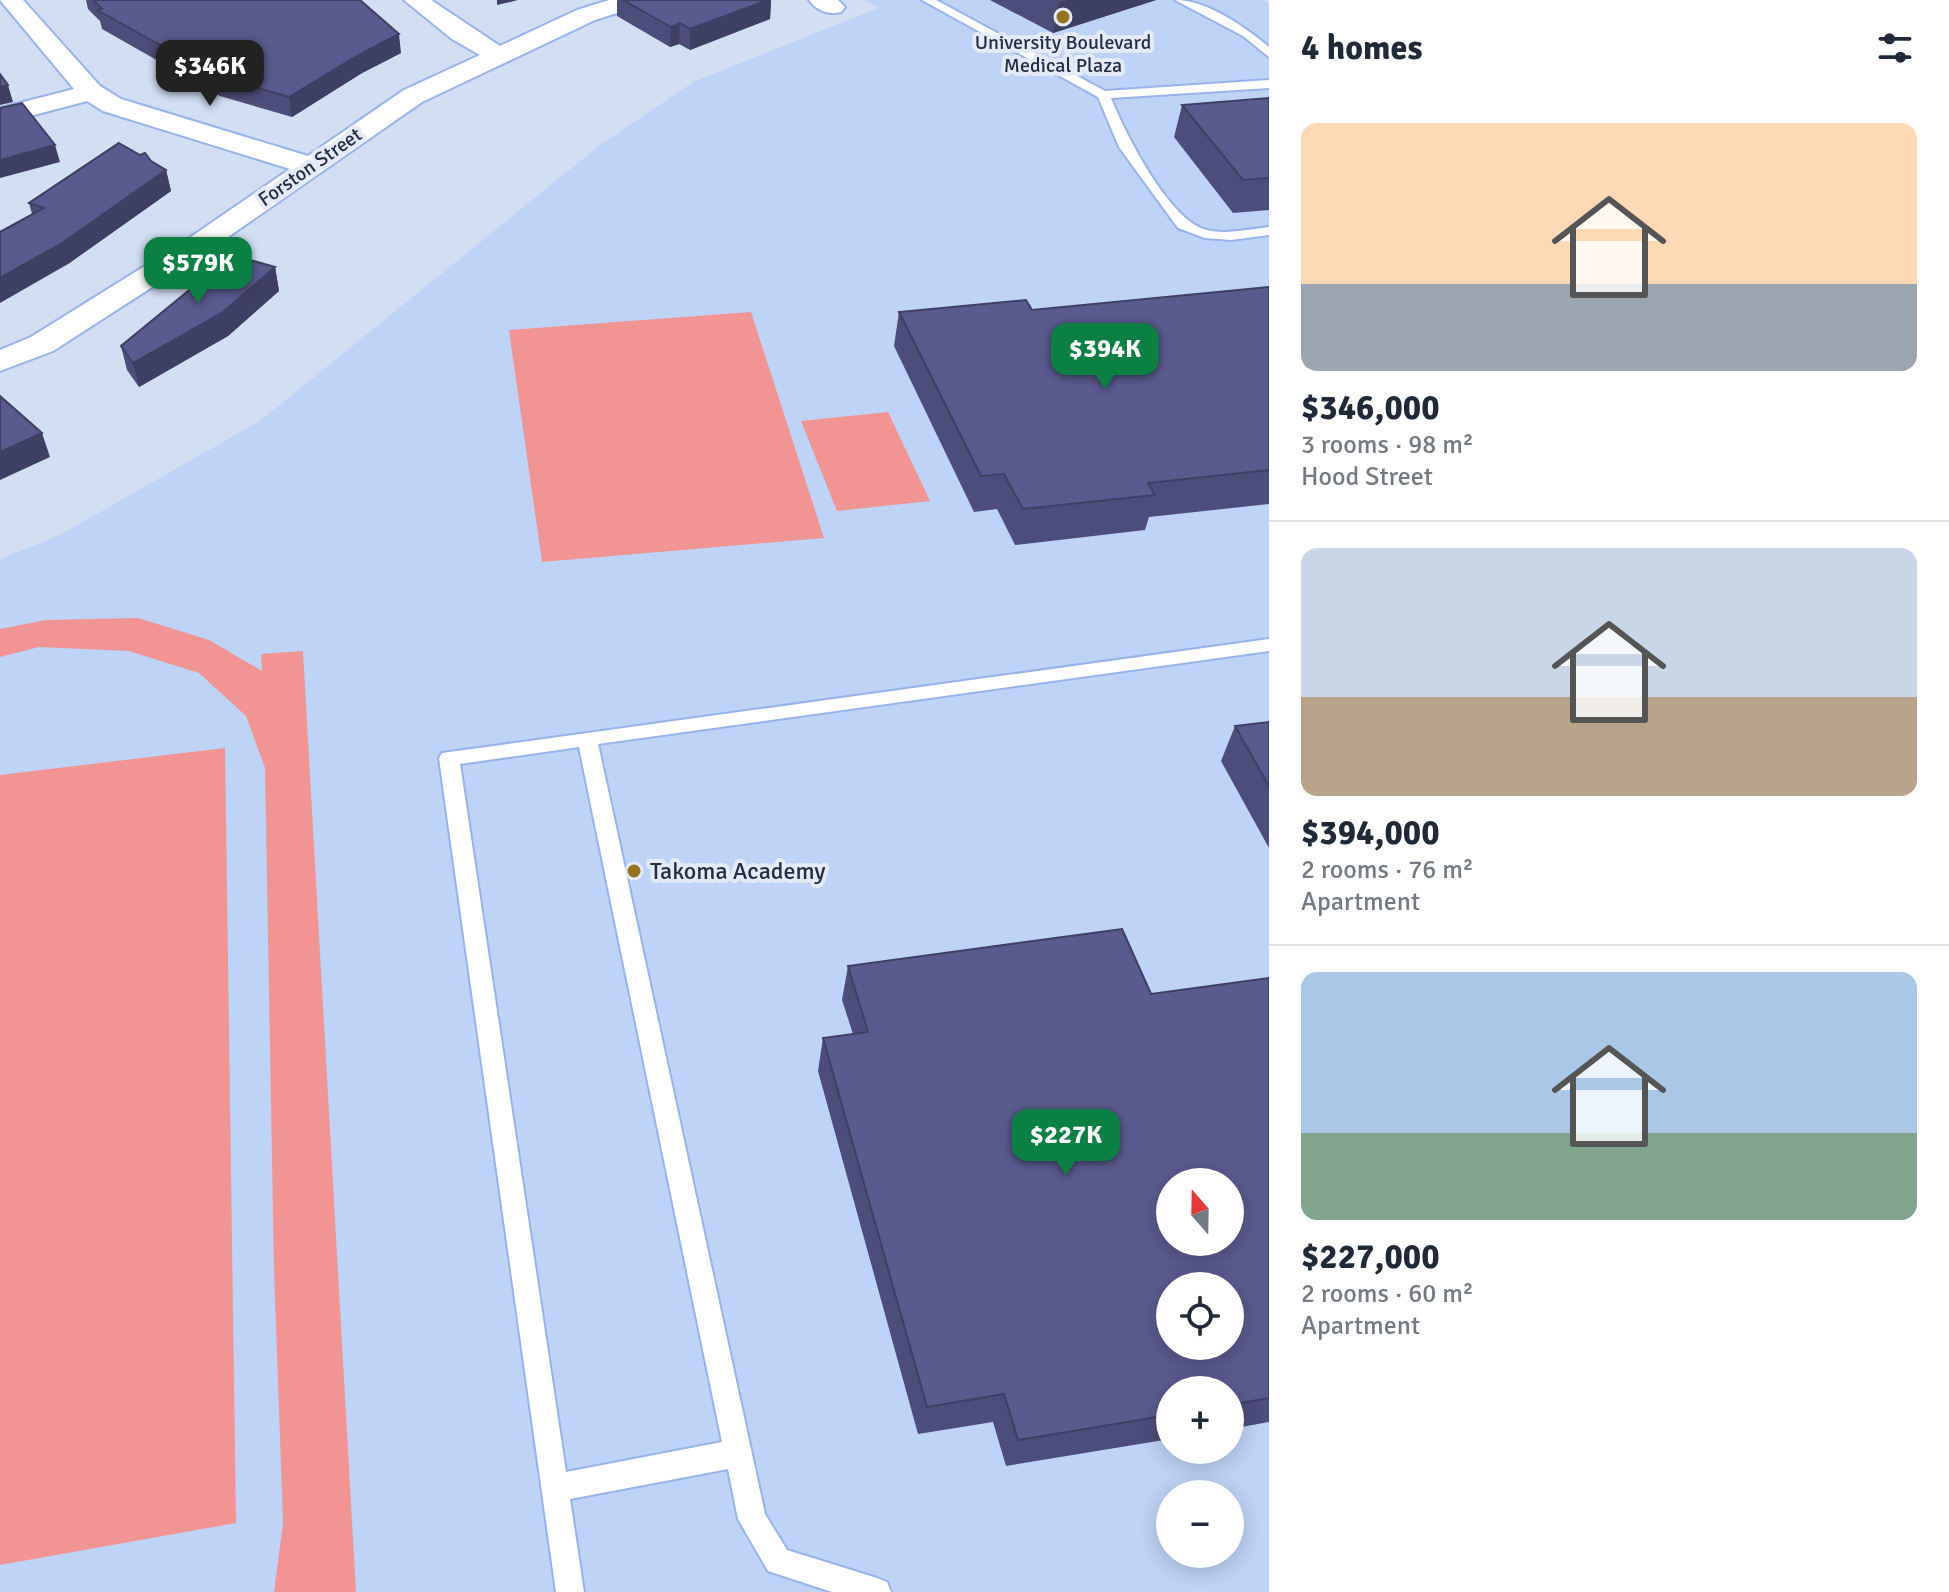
<!DOCTYPE html>
<html lang="en">
<head>
<meta charset="utf-8">
<style>
	:root { --surface:#fff; --page:#f6f6f7; --text:#1f2937; --muted:#747a83; --line:#e0e1e3; --accent:#0b8043 }
	body { margin:0; font-family:Signika,sans-serif; background:var(--page); color:var(--text); height:100vh; display:flex; flex-direction:column; font-size:30px; white-space:nowrap }
	* { box-sizing:border-box; margin:0 }
	p { font-size:26px; color:var(--muted) }
	.icon { flex:none; width:44px; height:44px; fill:none; stroke:currentColor; stroke-width:2; stroke-linecap:round; stroke-linejoin:round }
	.map { position:relative; flex:1; overflow:hidden }
	.sheet { display:flex; flex-direction:column; background:var(--surface); width:680px }
	.sheet>* { flex:none }
	.needle { width:52px; rotate:340deg }
	.tools { position:absolute; left:1156px; top:1168px; display:grid; gap:16px }
	.tools a { display:grid; place-items:center; width:88px; height:88px; border-radius:50%; background:var(--surface); box-shadow:0 4px 20px #0003; font-size:40px }
	.price { position:absolute; translate:-50% -68px; padding:0 18px; border-radius:16px; background:var(--accent); color:#fff; font-size:26px; line-height:52px; filter:drop-shadow(0 2px 4px #0008) }
	.price::after { content:''; position:absolute; left:50%; top:48px; width:24px; height:18px; margin-left:-12px; background:inherit; clip-path:polygon(0 0,100% 0,50% 100%) }
	.price.selected { background:#222; color:#fff }
	ul { padding:0; list-style:none }
	li { display:grid; align-content:center; gap:16px; height:424px; padding:0 32px }
	li+li { border-top:2px solid var(--line) }
	li span { display:grid; place-items:center; height:248px; border-radius:16px; color:#555 }
	li>.icon { margin-inline-start:auto }
	span .icon { width:144px; height:144px; fill:#fffc; stroke-width:1 }
	li b { font-size:34px }
	h2 { display:flex; justify-content:space-between; align-items:center; height:96px; padding:0 32px; font-size:34px }
	main { display:flex; flex:1; min-height:0 }
	.map>svg:first-child { display:block }
	.built { fill:#bed3f8; fill-rule:evenodd }
	.green { fill:#f19492 }
	.lines { fill:none; stroke-linecap:round; stroke-linejoin:round }
	.service-casing { stroke:#96b4ea; stroke-width:4 }
	.minor-casing { stroke:#96b4ea; stroke-width:4 }
	.service { fill:#fff; fill-rule:evenodd }
	.minor { fill:#fff; fill-rule:evenodd }
	.wall { fill:#4d4d7b }
	.shaded-wall { fill:#3e3f64 }
	.building { fill:#595a8f; stroke:#3e3f64; stroke-width:2; fill-rule:evenodd }
	.poi-dot { fill:#99721e; stroke:#e4eaf6; stroke-width:3 }
	.labels { text-anchor:middle; dominant-baseline:central; stroke-width:8; stroke-linejoin:round; paint-order:stroke }
	.far-poi-label { font-size:20px; fill:#222e43; stroke:#e4eaf6 }
	.far-street-label { font-size:20px; fill:#222e43; stroke:#e4eaf6 }
	.poi-label { font-size:24px; fill:#222e43; stroke:#e4eaf6; text-anchor:start }
</style>
</head>
<body>
<main>
<div class="map">
<svg width="1269" height="1592" viewBox="0 0 1269 1592">
	<rect width="100%" height="100%" fill="#d1def4"/>
	<path class="built" d="M865 0H1262L1269 3V1592H0V559L60 535 260 421 600 145 695 81 879 8ZM1170 1182H1230V1242H1170ZM1170 1286H1230V1346H1170ZM1170 1390H1230V1450H1170ZM1170 1494H1230V1554H1170Z"/>
	<path class="green" d="M751 312 824 538 542 562 509 330Z
		M888 412 930 501 837 511 801 421Z
		M138 618 209 640 262 671 261 654 303 651 356 1592H274L283 1523 274 1271 265 768 246 716 199 673 129 651 39 647 0 657V629L46 620Z
		M225 748 236 1523 0 1565V775Z"/>
	<g class="lines">
		<defs>
			<path id="service" d="M922 0H936L1105 91 1269 80V88L1111 98C1125 133 1169 221 1207 230 1227 235 1249 229 1269 227V235L1231 240 1205 238 1178 228 1119 147 1098 97Z
				M1175 0C1207 0 1245 27 1269 47V57L1243 36Z
				M1269 639V651L598 744 765 1514 787 1550 877 1578 887 1582 891 1592H832L768 1571 738 1519 728 1469 570 1499 584 1592H556L439 758 442 753ZM579 747 722 1442 566 1472 460 764Z"/>
			<path id="minor" d="M0 0H23L100 86 121 99 308 156 404 90 480 55 452 39 404 0H431L500 46 577 10 609 0H646L642 5 595 20 422 102 205 253 53 351 0 371V350L31 337 185 241 290 169 103 111 87 101 0 124V108L74 89Z
				M809 0H838L845 7 841 12C829 15 817 11 809 0Z"/>
		</defs>
		<use href="#service" class="service-casing"/>
		<use href="#minor" class="minor-casing"/>
		<use href="#service" class="service"/>
		<use href="#minor" class="minor"/>
	</g>
	<path class="wall" d="M86 0H360L401 53 362 73 292 117 220 96 102 29 100 21 88 9Z
		M617 0H771L770 19 690 50 679 44 670 47 617 16Z
		M990 0H1156L1053 33Z
		M1269 98V210L1233 213 1174 137 1182 105Z
		M151 161 166 170 171 191 68 264 32 214 29 203Z
		M275 267 279 291 228 336 139 387 127 370 121 346Z
		M1269 287V504L1149 517 1145 530 1015 545 997 509 974 512 894 346 899 312 1032 310Z
		M1269 722V848L1221 761 1235 726Z
		M848 966 1151 994 1269 978V1422L1230 1429V1390H1170V1439L1006 1466 993 1422 918 1434 818 1071 823 1038 853 1034 842 1000Z"/>
	<path class="shaded-wall" d="M497 0H518L497 5Z
		M768 0H771L770 19 690 50V29Z
		M1067 0H1156L1053 33 1059 2Z
		M680 23 679 44 670 47 671 27Z
		M399 34 401 53 362 73 292 117 289 97 360 54Z
		M8 85 13 102 0 105V87Z
		M55 145 60 162 0 178V160Z
		M166 170 171 191 68 264 0 303V278Z
		M275 267 279 291 228 336 139 387 133 363Z
		M42 433 50 457 0 480V452Z"/>
	<path class="building" d="M93 0H360L399 34 360 54 289 97 216 76 97 10 102 9Z
		M623 0H768L690 29 680 23 671 27Z
		M0 74 8 85 0 87Z
		M1269 98V178L1243 180 1182 105Z
		M22 103 55 145 0 160V108Z
		M119 143 140 155 145 153 151 161 166 170 62 243 0 278V232L44 208 29 203Z
		M232 255 275 267 223 312 133 363 121 346Z
		M1269 287V470L1148 483 1155 495 1023 509 1004 474 981 476 899 312 1026 300 1032 310Z
		M0 396 42 433 0 452Z
		M1269 722V786L1235 726Z
		M1122 929 1151 994 1269 978V1398L1230 1405V1390H1170V1415L1018 1440 1004 1394 927 1407 823 1038 868 1032 848 966ZM1170 1182H1230V1242H1170ZM1170 1286H1230V1346H1170Z"/>
	<g class="poi-dot">
		<circle cx="1063" cy="17" r="8"/>
		<circle cx="634" cy="871" r="8"/>
	</g>
	<g class="labels">
		<g class="far-poi-label">
			<text x="1063" y="42">University Boulevard<tspan x="1063" dy="23">Medical Plaza</tspan></text>
		</g>
		<g class="far-street-label">
			<text transform="translate(310 167) rotate(-35)">Forston Street</text>
		</g>
		<g class="poi-label">
			<text x="650" y="871">Takoma Academy</text>
		</g>
	</g>
</svg>
<div class="tools">
<a><svg class="needle" viewBox="-14 -14 28 28"><path d="M0-13l5 13h-10z" fill="#e53935"/><path d="M0 13l5-13h-10z" fill="#747a83"/></svg></a>
<a><svg class="icon" aria-label="locate" viewBox="0 0 24 24"><circle cx="12" cy="12" r="6"/><path d="M12 2v4M12 18v4M2 12h4M18 12h4"/></svg></a>
<a>+</a>
<a>−</a>
</div>
<b class="price selected" style="left:210px;top:108px">$346K</b>
<b class="price" style="left:198px;top:305px">$579K</b>
<b class="price" style="left:1105px;top:391px">$394K</b>
<b class="price" style="left:1066px;top:1177px">$227K</b>
</div>
<section class="sheet">
<h2>4 homes<svg class="icon" aria-label="filters" viewBox="0 0 24 24"><path d="M4 7h16M4 17h16"/><circle cx="9" cy="7" r="2"/><circle cx="15" cy="17" r="2"/></svg></h2>
<ul>
<li><span style="background:linear-gradient(#ffd9b3 65%,#9aa5b1 0)"><svg class="icon" aria-label="home" viewBox="0 0 24 24"><path d="M3 11l9-7 9 7M6 9v11h12V9"/></svg></span><div><b>$346,000</b><p>3 rooms · 98 m²</p><p>Hood Street</p></div></li>
<li><span style="background:linear-gradient(#c9d6e8 60%,#b9a48a 0)"><svg class="icon" aria-label="home" viewBox="0 0 24 24"><path d="M3 11l9-7 9 7M6 9v11h12V9"/></svg></span><div><b>$394,000</b><p>2 rooms · 76 m²</p><p>Apartment</p></div></li>
<li><span style="background:linear-gradient(#a9c7e8 65%,#7fa58c 0)"><svg class="icon" aria-label="home" viewBox="0 0 24 24"><path d="M3 11l9-7 9 7M6 9v11h12V9"/></svg></span><div><b>$227,000</b><p>2 rooms · 60 m²</p><p>Apartment</p></div></li>
</ul>
</section>
</main>
</body>
</html>
